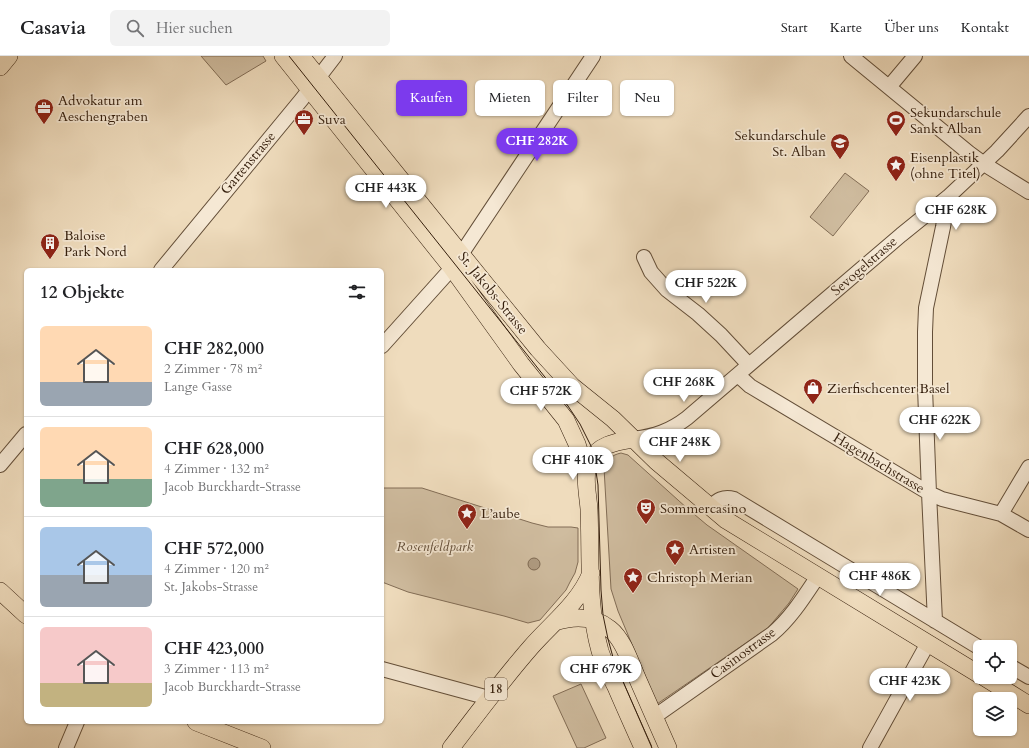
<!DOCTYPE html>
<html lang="de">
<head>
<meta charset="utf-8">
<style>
	:root { --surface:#fff; --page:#f2f2f2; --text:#202124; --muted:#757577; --line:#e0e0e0; --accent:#7c3aed }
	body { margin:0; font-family:Cardo,serif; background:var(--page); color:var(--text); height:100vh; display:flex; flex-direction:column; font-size:15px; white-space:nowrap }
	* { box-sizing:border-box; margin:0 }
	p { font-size:13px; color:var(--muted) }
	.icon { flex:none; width:22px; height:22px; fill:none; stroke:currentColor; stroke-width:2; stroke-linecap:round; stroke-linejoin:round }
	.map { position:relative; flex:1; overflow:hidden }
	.details { position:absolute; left:24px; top:212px; width:360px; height:456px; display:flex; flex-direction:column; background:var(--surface); border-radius:6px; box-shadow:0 1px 3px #0004 }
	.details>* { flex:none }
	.guide { position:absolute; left:396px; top:24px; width:380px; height:36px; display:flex; gap:8px }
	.tools { position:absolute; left:973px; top:584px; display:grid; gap:8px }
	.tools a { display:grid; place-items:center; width:44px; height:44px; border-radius:6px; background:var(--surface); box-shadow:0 1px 3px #0004; font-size:20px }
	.price { position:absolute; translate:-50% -34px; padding:0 9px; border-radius:14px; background:#fff; color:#222; font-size:13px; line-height:26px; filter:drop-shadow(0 1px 2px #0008) }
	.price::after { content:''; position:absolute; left:50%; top:24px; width:12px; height:9px; margin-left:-6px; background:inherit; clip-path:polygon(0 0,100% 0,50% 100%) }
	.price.current { background:var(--accent); color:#fff }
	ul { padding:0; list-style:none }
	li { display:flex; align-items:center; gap:12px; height:100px; padding:0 16px }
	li+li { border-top:1px solid var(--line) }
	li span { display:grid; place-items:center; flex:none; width:112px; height:80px; border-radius:6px; color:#555 }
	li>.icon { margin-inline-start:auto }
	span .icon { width:48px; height:48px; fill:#fffc; stroke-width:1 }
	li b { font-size:17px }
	h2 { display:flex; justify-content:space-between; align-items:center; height:48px; padding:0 16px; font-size:17px }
	.tag { padding:0 14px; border-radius:6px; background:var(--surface); box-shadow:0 1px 3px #0004; font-size:14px; line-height:36px }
	.tag.current { background:var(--accent); color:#fff }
	header { display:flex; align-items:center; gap:24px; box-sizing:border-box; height:56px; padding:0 20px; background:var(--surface); border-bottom:1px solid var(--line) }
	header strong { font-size:19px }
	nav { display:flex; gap:22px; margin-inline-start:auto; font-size:14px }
	.search { width:280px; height:36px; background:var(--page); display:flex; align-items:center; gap:10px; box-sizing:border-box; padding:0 14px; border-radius:6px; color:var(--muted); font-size:15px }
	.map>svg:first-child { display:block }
	.green { fill:#cfbc9f; stroke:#826d56 }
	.water { fill:#af9b81; stroke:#7e6952 }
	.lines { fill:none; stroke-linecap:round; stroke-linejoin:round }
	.minor-casing { stroke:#634e38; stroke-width:16 }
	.major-casing { stroke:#341e0c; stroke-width:18 }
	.minor { stroke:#f5e8d4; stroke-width:14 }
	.major { stroke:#efdcbd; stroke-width:17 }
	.tram { stroke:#341e0c; stroke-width:1 }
	.labels { text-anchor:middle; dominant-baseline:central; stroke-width:3.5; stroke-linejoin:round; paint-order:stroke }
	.shield { fill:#f5e8d4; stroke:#6e5b48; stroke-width:1 }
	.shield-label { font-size:13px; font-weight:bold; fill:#341e0c }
	.poi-label { font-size:14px; fill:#341e0c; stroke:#f5e8d4; text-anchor:start }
	.street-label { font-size:14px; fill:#341e0c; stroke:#f5e8d4 }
	.park-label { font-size:14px; font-style:italic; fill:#624d38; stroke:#f5e8d4 }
</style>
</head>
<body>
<header>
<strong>Casavia</strong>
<div class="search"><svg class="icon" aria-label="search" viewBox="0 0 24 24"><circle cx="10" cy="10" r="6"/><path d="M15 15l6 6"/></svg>Hier suchen</div>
<nav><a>Start</a><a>Karte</a><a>Über uns</a><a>Kontakt</a></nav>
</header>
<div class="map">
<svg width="1029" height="692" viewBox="0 0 1029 692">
	<rect width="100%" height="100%" fill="#efdcbd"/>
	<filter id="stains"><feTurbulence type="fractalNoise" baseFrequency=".005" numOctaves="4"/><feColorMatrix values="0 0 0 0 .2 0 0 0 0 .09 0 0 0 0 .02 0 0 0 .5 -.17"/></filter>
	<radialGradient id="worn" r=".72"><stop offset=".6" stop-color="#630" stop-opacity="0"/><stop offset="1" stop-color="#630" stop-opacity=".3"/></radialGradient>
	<path class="green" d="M201 0H263L266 5 226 29Z
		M845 117 869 135 833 180 810 161Z
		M621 397 628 399 688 453 707 469 798 533 789 547 768 572 657 648 618 555 611 533 604 412C607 403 612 399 621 397Z
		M382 432H422L532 467 548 471H571L578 472V506L575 517 570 526 566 534 540 564 528 567 504 560 408 536 382 526Z
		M581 628 606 682 584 692H577L553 640Z"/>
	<path class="water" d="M528 508a6 6 0 1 1 12 0a6 6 0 1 1-12 0Z"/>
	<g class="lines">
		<defs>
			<path id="minor" d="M851 0 969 97 984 108 1029 136
				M889 31 915 0
				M644 201 651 216 667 234 698 258 721 279 749 309
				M161 214 302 43 335 0
				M382 290 452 212 593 0
				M738 319 750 330 929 437 942 443 1001 458 1029 474
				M634 383C655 380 670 375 687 362L901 179 948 141 997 95 1029 60
				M0 409 26 378
				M710 451C718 444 723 440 734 443L980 592
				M1001 458 1029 411
				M935 565 929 437 925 332V276L926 252 943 171 948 141
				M1010 610 1029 621
				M382 613 489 642
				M654 661 772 578C791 562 804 541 818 520
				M66 692 77 666
				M870 692 928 587"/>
			<path id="major" d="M283 0 452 212 521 308 566 364 577 388 586 416
				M301 0 461 198 538 293 572 330 613 363 656 405 726 464 980 619
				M0 11 9 0
				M634 383C616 386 599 388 590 405 583 418 588 439 589 453 591 500 587 549 600 595 604 607 610 619 616 631 625 652 634 672 643 692
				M0 535 26 559
				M555 566C574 560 594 560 610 573 624 584 631 609 638 624 648 647 658 669 668 692
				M984 621 1029 649
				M196 666 262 692
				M451 692C477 658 503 623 531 591 552 567 579 547 591 517"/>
		</defs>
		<use href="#minor" class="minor-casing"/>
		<use href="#major" class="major-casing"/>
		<use href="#minor" class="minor"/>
		<use href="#major" class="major"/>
		<path class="tram" d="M289 0 568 350 580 368 591 390 595 409 598 429 601 534 603 559 608 583 614 605 652 692"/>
	</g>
	<defs>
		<symbol id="office-pin" viewBox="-11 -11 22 30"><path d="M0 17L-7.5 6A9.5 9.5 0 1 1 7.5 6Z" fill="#8f2418" stroke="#f5e8d4"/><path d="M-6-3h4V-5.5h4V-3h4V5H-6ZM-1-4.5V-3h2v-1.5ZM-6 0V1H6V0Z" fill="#fff"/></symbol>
		<symbol id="stadium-pin" viewBox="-11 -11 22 30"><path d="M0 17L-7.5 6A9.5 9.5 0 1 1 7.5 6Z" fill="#8f2418" stroke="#f5e8d4"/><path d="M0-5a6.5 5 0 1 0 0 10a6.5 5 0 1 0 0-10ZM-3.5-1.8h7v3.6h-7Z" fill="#fff"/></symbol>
		<symbol id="school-pin" viewBox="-11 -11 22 30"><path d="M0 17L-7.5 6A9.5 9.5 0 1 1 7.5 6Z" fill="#8f2418" stroke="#f5e8d4"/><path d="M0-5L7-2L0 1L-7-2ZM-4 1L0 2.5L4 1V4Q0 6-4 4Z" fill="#fff"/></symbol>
		<symbol id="sight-pin" viewBox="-11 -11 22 30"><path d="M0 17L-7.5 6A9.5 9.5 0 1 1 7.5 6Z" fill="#8f2418" stroke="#f5e8d4"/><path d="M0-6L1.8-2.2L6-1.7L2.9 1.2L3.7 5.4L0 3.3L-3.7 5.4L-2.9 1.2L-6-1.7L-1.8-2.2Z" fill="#fff"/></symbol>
		<symbol id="building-pin" viewBox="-11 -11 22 30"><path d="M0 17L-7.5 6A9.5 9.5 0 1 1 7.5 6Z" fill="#8f2418" stroke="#f5e8d4"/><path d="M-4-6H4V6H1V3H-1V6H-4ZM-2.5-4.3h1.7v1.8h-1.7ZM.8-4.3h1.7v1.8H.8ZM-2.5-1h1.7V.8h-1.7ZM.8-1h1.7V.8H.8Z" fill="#fff"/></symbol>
		<symbol id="shop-pin" viewBox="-11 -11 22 30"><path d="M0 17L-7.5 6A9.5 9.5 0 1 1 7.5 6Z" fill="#8f2418" stroke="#f5e8d4"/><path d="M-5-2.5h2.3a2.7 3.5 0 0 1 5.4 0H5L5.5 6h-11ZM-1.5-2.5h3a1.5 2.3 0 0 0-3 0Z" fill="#fff"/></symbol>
		<symbol id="theatre-pin" viewBox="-11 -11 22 30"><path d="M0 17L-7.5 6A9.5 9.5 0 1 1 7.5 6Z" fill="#8f2418" stroke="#f5e8d4"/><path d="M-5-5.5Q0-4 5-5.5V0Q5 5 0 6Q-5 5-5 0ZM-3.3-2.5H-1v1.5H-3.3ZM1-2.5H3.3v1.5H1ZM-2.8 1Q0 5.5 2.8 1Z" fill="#fff"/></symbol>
	</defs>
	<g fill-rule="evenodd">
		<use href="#office-pin" x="33" y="41" width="22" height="30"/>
		<use href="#office-pin" x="293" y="52" width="22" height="30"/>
		<use href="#stadium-pin" x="885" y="53" width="22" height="30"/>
		<use href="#school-pin" x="829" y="76" width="22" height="30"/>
		<use href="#sight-pin" x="885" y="98" width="22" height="30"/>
		<use href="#building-pin" x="39" y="176" width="22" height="30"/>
		<use href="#shop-pin" x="802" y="321" width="22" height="30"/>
		<use href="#theatre-pin" x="635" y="441" width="22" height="30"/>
		<use href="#sight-pin" x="456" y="446" width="22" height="30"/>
		<use href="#sight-pin" x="664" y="482" width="22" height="30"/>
		<use href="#sight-pin" x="622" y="510" width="22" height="30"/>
	</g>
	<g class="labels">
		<rect class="shield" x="485" y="622" width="22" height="22" rx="3"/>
		<g class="shield-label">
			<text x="496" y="633">18</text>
		</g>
		<g class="poi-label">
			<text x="58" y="44">Advokatur am<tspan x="58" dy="16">Aeschengraben</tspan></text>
			<text x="910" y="56">Sekundarschule<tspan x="910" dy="16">Sankt Alban</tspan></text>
			<text x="318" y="63">Suva</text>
			<text x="826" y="79" text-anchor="end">Sekundarschule<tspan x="826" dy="16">St. Alban</tspan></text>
			<text x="910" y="101">Eisenplastik<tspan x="910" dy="16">(ohne Titel)</tspan></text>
			<text x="64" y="179">Baloise<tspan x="64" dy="16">Park Nord</tspan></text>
			<text x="827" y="332">Zierfischcenter Basel</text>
			<text x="660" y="452">Sommercasino</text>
			<text x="481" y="457">L’aube</text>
			<text x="689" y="493">Artisten</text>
			<text x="647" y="521">Christoph Merian</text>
		</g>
		<g class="street-label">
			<text transform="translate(248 107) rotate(-50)">Gartenstrasse</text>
			<text transform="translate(864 210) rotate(-41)">Sevogelstrasse</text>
			<text transform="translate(493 237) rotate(51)">St. Jakobs-Strasse</text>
			<text transform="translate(879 407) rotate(31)">Hagenbachstrasse</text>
			<text transform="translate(743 597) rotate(-36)">Casinostrasse</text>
		</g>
		<g class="park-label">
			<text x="435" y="490">Rosenfeldpark</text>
		</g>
	</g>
	<rect width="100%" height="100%" filter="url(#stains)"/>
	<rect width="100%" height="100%" fill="url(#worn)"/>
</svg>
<div class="tools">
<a><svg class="icon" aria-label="locate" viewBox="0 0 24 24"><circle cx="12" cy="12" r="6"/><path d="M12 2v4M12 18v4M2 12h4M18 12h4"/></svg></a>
<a><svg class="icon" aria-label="layers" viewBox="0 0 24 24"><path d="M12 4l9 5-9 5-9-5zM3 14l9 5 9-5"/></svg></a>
</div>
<b class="price current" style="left:537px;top:106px">CHF 282K</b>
<b class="price" style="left:386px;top:153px">CHF 443K</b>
<b class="price" style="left:956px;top:175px">CHF 628K</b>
<b class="price" style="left:706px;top:248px">CHF 522K</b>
<b class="price" style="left:684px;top:347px">CHF 268K</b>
<b class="price" style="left:541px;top:356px">CHF 572K</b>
<b class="price" style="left:940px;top:385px">CHF 622K</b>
<b class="price" style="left:680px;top:407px">CHF 248K</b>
<b class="price" style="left:573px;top:425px">CHF 410K</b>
<b class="price" style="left:880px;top:541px">CHF 486K</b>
<b class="price" style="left:601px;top:634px">CHF 679K</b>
<b class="price" style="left:910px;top:646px">CHF 423K</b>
<div class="guide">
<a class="tag current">Kaufen</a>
<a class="tag">Mieten</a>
<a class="tag">Filter</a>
<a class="tag">Neu</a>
</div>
<section class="details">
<h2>12 Objekte<svg class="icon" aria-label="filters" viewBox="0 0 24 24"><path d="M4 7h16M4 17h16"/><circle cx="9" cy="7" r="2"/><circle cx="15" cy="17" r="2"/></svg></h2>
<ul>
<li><span style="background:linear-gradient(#ffd9b3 70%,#9aa5b1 0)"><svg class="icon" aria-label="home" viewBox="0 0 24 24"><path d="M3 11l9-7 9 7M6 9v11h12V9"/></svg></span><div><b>CHF 282,000</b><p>2 Zimmer · 78 m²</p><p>Lange Gasse</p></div></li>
<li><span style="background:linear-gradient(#ffd9b3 65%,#7fa58c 0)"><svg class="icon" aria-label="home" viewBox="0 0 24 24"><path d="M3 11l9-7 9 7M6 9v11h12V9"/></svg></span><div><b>CHF 628,000</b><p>4 Zimmer · 132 m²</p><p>Jacob Burckhardt-Strasse</p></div></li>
<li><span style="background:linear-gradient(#a9c7e8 60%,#9aa5b1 0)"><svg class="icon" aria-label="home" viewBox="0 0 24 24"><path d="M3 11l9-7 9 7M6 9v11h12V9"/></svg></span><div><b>CHF 572,000</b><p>4 Zimmer · 120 m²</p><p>St. Jakobs-Strasse</p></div></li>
<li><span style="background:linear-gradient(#f6c9c9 70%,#c2b280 0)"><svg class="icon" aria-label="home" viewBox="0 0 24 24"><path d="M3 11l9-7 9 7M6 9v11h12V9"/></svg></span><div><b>CHF 423,000</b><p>3 Zimmer · 113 m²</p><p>Jacob Burckhardt-Strasse</p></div></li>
</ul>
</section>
</div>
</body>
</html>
